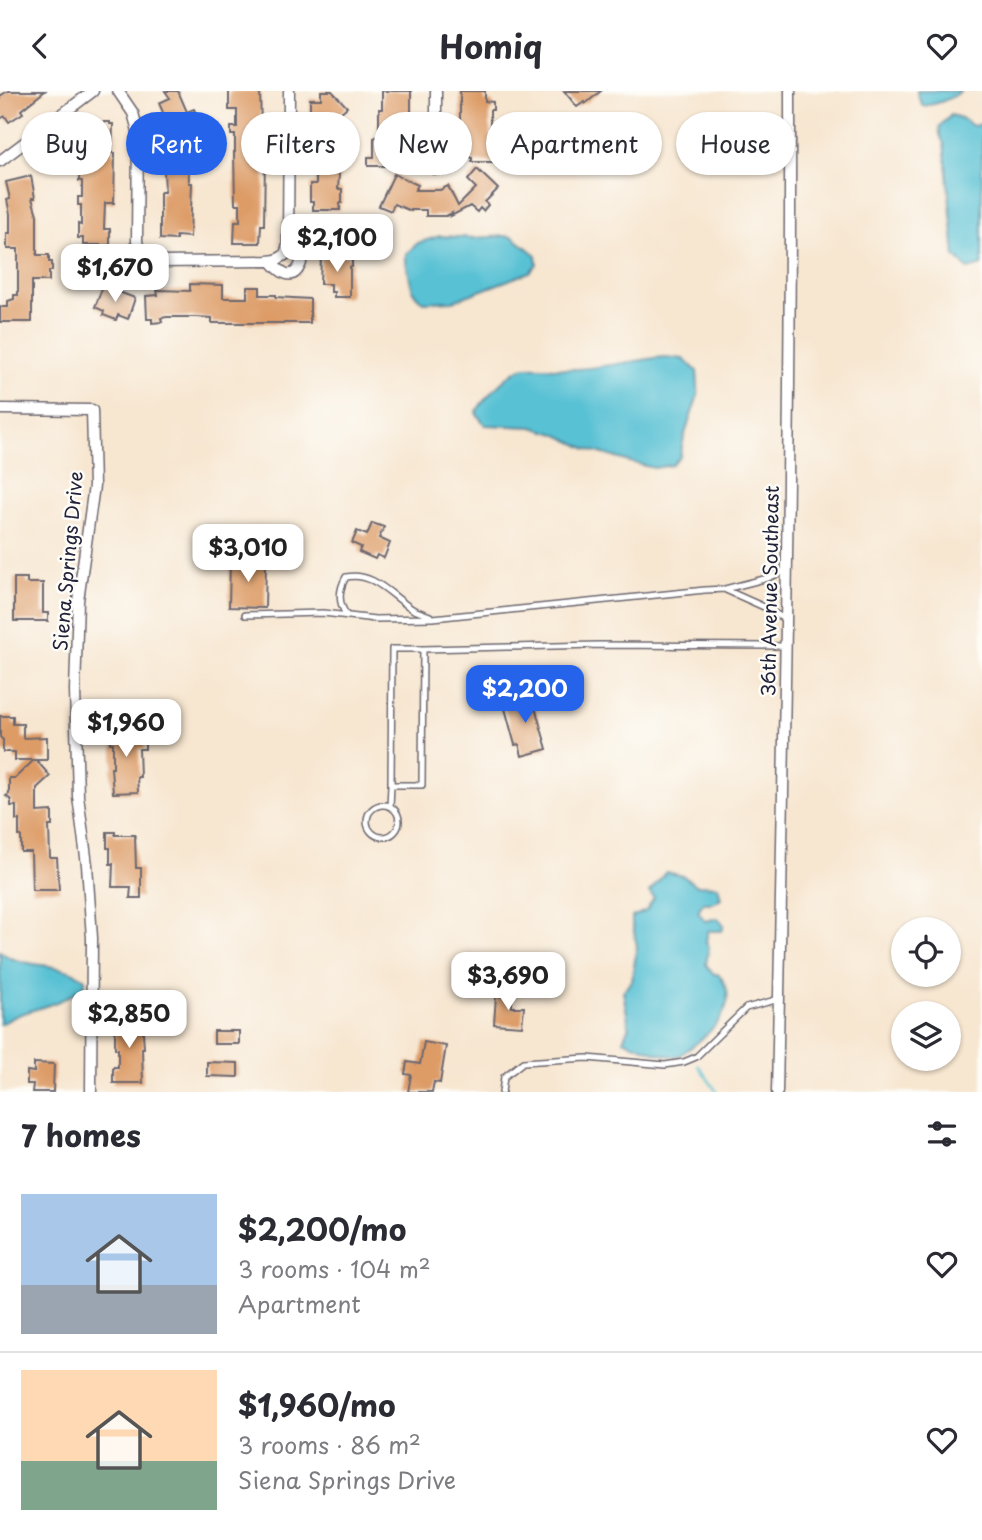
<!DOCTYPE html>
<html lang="en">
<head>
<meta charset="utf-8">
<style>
	:root { --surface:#fff; --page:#f7f7f7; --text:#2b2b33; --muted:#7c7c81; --line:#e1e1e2; --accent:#2563eb }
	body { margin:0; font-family:"Playpen Sans",sans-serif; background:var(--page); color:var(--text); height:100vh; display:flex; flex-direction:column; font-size:26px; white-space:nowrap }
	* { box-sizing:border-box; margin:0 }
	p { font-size:23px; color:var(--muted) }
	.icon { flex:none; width:38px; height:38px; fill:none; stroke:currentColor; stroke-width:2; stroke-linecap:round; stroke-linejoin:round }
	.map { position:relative; height:1001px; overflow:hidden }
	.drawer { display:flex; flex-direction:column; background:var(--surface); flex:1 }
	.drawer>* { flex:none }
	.hud { position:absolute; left:21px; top:21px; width:942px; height:63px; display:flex; gap:14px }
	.tools { position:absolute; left:891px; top:826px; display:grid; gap:14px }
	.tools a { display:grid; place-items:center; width:70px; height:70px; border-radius:50%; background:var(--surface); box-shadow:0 2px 5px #0004; font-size:35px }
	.price { position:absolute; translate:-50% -60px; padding:0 16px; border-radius:14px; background:#fff; color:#222; font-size:23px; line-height:46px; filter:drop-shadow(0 2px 4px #0008) }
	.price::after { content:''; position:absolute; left:50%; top:42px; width:21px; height:16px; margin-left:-10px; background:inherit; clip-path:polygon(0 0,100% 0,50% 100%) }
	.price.current { background:var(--accent); color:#fff }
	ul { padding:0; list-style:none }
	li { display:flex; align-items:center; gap:21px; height:175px; padding:0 21px }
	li+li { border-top:2px solid var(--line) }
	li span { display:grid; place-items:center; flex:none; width:196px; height:140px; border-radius:0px; color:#555 }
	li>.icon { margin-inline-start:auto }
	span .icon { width:84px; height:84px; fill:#fffc; stroke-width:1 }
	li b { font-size:30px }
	h2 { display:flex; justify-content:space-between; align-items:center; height:84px; padding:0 21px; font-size:30px }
	.chip { padding:0 24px; border-radius:32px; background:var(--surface); box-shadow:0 2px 5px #0004; font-size:24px; line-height:63px }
	.chip.current { background:var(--accent); color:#fff }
	header { display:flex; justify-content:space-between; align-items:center; height:91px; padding:0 21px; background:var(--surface); font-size:32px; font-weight:700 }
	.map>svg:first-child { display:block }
	.water { fill:#58c1d4; stroke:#3d7288; stroke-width:2 }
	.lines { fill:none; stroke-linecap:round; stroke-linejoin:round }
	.stream { stroke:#58c1d4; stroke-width:2.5 }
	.building { fill:#dd9b66 }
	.service-casing { stroke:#6d676f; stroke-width:8 }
	.minor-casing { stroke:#6d676f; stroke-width:13 }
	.service { stroke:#fff; stroke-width:5 }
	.minor { stroke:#fff; stroke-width:10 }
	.labels { text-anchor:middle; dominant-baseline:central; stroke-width:5; stroke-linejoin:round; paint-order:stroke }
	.street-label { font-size:19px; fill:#22223b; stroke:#fdfcf7 }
</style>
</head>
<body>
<header><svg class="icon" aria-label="back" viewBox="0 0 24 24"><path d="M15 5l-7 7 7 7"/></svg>Homiq<svg class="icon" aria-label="heart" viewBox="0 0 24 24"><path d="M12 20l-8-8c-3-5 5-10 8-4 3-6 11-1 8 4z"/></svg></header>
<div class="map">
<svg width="982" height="1001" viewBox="0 0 982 1001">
	<rect width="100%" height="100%" fill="#fdfcf7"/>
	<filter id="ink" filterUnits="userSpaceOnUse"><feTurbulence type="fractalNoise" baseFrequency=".0143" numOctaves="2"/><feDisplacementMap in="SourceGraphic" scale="14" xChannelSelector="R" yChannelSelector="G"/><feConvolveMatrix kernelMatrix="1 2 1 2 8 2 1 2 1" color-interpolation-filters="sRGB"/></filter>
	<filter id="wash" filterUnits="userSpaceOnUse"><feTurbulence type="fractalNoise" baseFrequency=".00686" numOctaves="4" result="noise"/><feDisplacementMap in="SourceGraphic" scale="28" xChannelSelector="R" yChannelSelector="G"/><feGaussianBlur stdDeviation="1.57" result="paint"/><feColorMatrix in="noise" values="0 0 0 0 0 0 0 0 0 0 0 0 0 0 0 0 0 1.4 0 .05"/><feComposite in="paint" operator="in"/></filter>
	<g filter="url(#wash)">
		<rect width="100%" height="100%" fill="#f7e6d0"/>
		<path class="water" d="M917 0H961C950 9 938 13 923 15L918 6Z
			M951 24 961 27 973 35 982 33V174L968 178 955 165 944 52C940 47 939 41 940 35Z
			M440 145 474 147 505 145 513 146 536 164 537 173 530 181 453 210 423 211 413 201 406 171V163L418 152Z
			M665 266 683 268 688 272 697 280 698 295V304L684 346 680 366 672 374 654 377 630 371 587 358 556 343 532 336 485 334 476 322C480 311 511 280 522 277 535 273 562 279 577 278 607 276 635 269 665 266Z
			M666 781 683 785 696 794 718 795 721 807 713 812H703L698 820 705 830 718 827 724 834 722 840H708L706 850 709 856 706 873 712 882 719 884C746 917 703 949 677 966L657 962 623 949 629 935 623 900 632 890 637 855 632 832V826L646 820 654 807 649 801C657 794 659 788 666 781Z
			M0 860C20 879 60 869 85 888V894C68 910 42 916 21 923 14 925 7 930 0 933Z"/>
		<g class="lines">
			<path class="stream" d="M698 974 717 1001"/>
		</g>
		<g id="blocks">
			<path class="building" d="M8 0H45L21 19 23 22 9 31 5 25 0 28V5Z
				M165 0H178L187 21 194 18 199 29 171 41 159 12 170 7Z
				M229 0H260L261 35H265V51H256V67H265L264 134H261L260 152H234L235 130H240V113H235L234 61H235V44H231V36H237V19H229Z
				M321 0H332L347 16 338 24 339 66 340 69 338 98H342V112H340V119H313V111H310V93H316V75H310L311 40H315V23H310V8H321Z
				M382 0H411V38H402V61H395V75H368V66H374V47L379 45V18H382Z
				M460 0H485V10L493 11V19H490V47H500V71H472V66H468V39H460Z
				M564 0H601L585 13 584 11 577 16Z
				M83 31H110V33H113L112 62H115L114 112H105L104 138H110V154H83V147H78V133L81 134V114H78V106H82V90H79L80 67H82Z
				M197 50 198 59H188L189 92H192L190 146 176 145V149L160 148V101H165L164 79H161L160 68H168V51Z
				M477 78 498 98 485 111 488 114 483 120 480 117 477 121 470 115 451 125 452 122 446 125H426V119H411V120L394 113 391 120 379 115 394 83 418 94 415 99H440L448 95 458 115 476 97 468 89Z
				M31 85 35 107H32L37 124V164H49V171H52V180H49V190H32V231H0V216H8V210L14 208V204H18V158H7V142H10V123L7 109 10 108 6 91Z
				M326 164H349V167H352V176H350V206H334V201H331V193H320L321 166H326Z
				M100 166 103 180 76 185 97 193 69 198 67 190H71L67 172Z
				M190 193 223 194V207H247V196H260V204H276V206L310 208V232H212V227L195 226H167L161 227 162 231 152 232V228H147L146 205 158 204 157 199 190 200Z
				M103 195 135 207 128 228 118 224 116 229 103 224 104 220 95 216Z
				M372 432 384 436 379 447 390 452 384 467 377 464 375 468 359 461 361 456 352 452 357 440 367 444Z
				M230 469 266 470 265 517 229 516Z
				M14 487H27V492H43V522H48V530H14Z
				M526 603 527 607 532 606 547 658 522 665 519 653 515 654 503 610Z
				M0 625H13V633H23V647L47 646V669H36L50 685 37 697V721L52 720V735H49L50 767H57L59 799H32L31 761H21V745H19V729H16V715H11V709L6 705 9 703V687H15L34 669H15V661H3V649L0 646Z
				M110 637H139V649H145V658H139L140 686H137L138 701 113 702 111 677H113V652H110Z
				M107 741H115V744H135L136 777H141V807H130L131 796H112L113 773H110V757H107Z
				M496 905 512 906V916H524L522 935 494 933Z
				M142 926 144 957H142L143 992H113V976H118V958H115V927Z
				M214 940H239V953H214Z
				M424 951 446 955 440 992 434 991 432 1001H408L411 984 405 983 407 971 420 973Z
				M207 971 238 972V986L207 985Z
				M34 972 54 973 53 1001H32L33 993H27V980L34 981Z"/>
		</g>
	</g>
	<g filter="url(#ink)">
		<use href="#blocks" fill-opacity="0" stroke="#6d676f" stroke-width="2"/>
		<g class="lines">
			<defs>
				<path id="service" d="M726 499 764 516 786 529
					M245 524 323 522 375 528 433 527 705 499 725 498 768 487 787 479
					M347 525C338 512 338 500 346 486 374 480 392 506 414 519 419 521 425 523 430 525
					M423 558H392L391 694H422L423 558 598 554 786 555
					M367 730a16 16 0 1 1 32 0a16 16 0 1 1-32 0Z
					M390 716 391 694
					M502 1001 504 986 523 971 587 967 665 974 684 971 696 966 746 917 779 908"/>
				<path id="minor" d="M118 0 133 22 138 40 137 150C139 163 145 168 158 171L268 170 276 169 285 164 288 153 289 0
					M436 0V52
					M424 65a13 13 0 1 1 26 0a13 13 0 1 1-26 0Z
					M0 70 93 0
					M138 154C120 164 119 184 144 183L154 170
					M271 170C281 182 293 192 301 172L300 165 288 153
					M0 318 92 319 94 395 78 510 75 599 78 705 87 774 92 847 91 1001
					M777 1001C784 667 791 334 790 0"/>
			</defs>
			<use href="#service" class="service-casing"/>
			<use href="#minor" class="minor-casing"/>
			<use href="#service" class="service"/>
			<use href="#minor" class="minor"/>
		</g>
	</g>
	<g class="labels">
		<g class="street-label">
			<text transform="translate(67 470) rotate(-85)">Siena Springs Drive</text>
			<text transform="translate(769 500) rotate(-89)">36th Avenue Southeast</text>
		</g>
	</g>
</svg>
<div class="tools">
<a><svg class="icon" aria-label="locate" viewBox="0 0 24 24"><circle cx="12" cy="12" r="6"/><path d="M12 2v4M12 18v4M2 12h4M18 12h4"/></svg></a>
<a><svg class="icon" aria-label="layers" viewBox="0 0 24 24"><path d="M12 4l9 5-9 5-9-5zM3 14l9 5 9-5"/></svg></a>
</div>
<b class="price" style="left:337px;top:183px">$2,100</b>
<b class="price" style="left:115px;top:213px">$1,670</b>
<b class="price" style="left:248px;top:493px">$3,010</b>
<b class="price current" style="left:525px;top:634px">$2,200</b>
<b class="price" style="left:126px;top:668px">$1,960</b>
<b class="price" style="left:508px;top:921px">$3,690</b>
<b class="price" style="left:129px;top:959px">$2,850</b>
<div class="hud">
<a class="chip">Buy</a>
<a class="chip current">Rent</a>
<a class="chip">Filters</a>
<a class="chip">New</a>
<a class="chip">Apartment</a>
<a class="chip">House</a>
</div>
</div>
<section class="drawer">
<h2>7 homes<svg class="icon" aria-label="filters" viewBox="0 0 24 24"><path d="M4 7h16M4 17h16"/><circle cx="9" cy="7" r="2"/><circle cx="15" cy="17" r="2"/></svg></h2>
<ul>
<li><span style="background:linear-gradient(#a9c7e8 65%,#9aa5b1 0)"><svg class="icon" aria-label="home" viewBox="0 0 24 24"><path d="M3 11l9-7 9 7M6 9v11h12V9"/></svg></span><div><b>$2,200/mo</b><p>3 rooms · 104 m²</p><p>Apartment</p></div><svg class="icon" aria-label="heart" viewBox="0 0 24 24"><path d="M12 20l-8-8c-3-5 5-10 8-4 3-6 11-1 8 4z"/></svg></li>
<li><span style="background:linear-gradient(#ffd9b3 65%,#7fa58c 0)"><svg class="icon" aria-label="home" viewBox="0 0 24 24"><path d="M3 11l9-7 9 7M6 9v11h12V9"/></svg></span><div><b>$1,960/mo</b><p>3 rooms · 86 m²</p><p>Siena Springs Drive</p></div><svg class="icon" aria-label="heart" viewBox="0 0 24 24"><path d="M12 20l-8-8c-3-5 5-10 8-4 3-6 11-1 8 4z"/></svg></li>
</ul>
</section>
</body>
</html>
